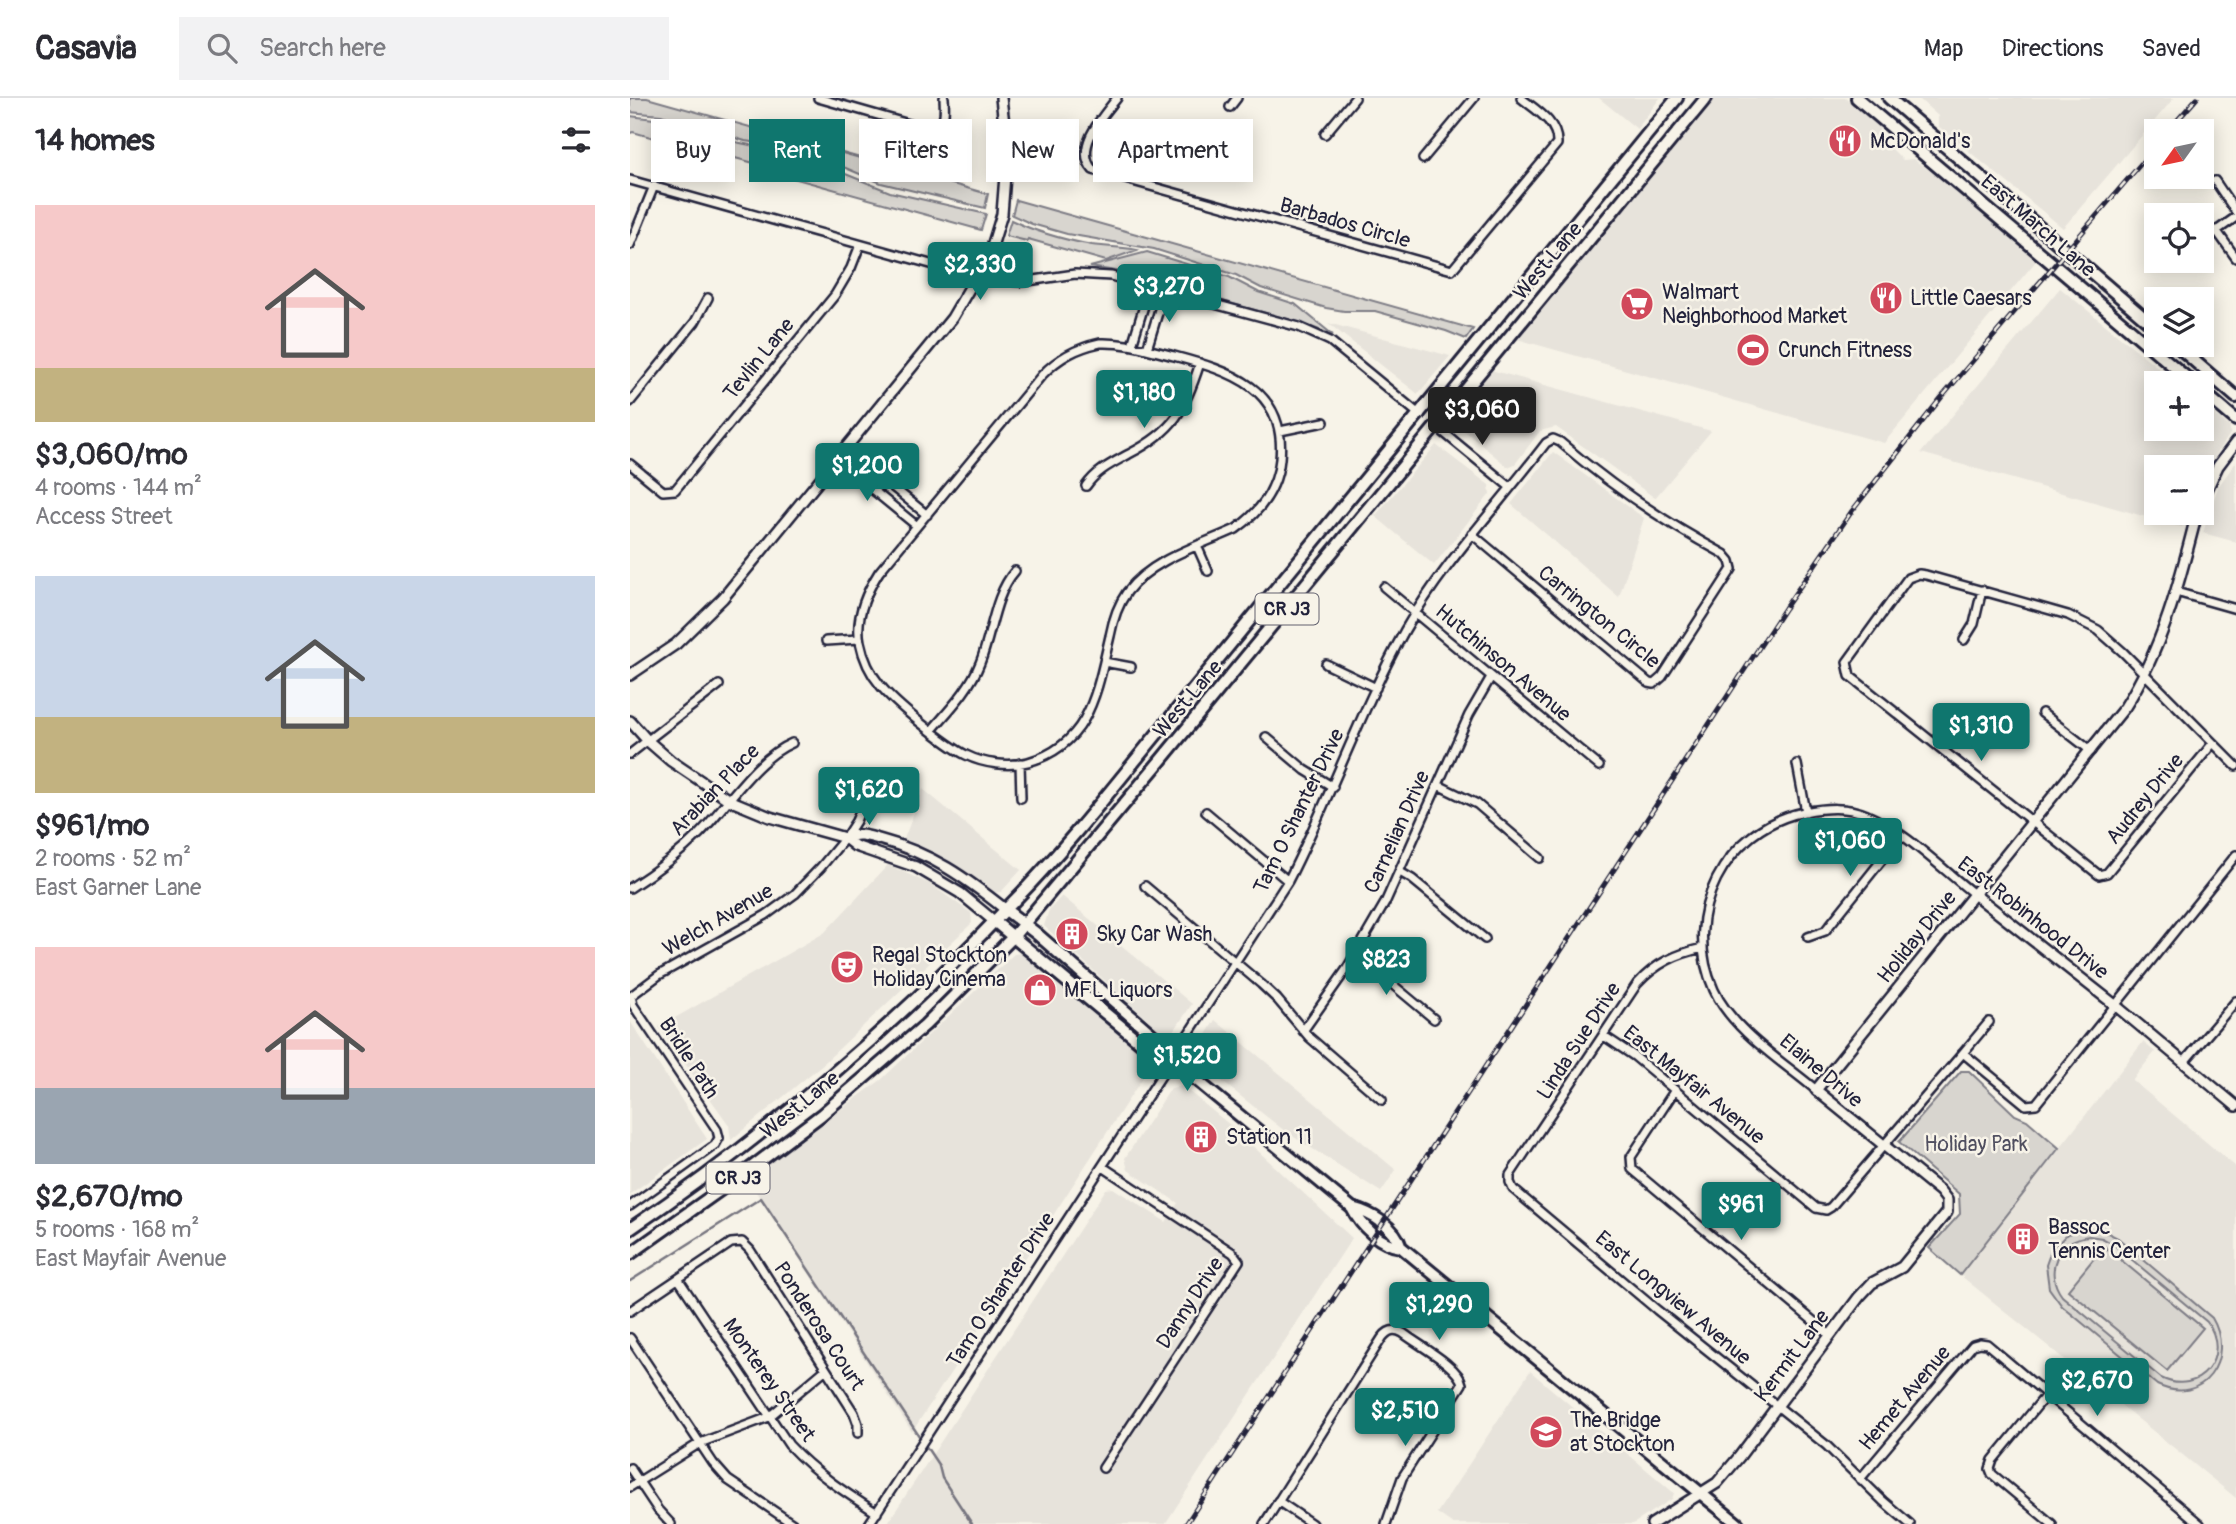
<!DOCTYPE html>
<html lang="en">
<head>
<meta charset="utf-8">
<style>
	:root { --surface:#fff; --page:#f2f2f3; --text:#2b2b33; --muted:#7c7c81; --line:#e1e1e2; --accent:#0f766e }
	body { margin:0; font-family:Pangolin,sans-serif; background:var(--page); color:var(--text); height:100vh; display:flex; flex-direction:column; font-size:26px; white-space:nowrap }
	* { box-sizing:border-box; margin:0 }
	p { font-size:23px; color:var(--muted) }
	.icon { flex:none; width:38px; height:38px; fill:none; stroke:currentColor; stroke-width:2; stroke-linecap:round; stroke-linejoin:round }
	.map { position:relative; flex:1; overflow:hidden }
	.drawer { display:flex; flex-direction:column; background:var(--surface); width:630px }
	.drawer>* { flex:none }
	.guide { position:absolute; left:21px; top:21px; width:665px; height:63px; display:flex; gap:14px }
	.needle { width:46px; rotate:237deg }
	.fabs { position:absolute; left:1514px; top:21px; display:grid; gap:14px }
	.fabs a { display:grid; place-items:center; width:70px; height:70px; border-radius:0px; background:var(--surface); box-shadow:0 4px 18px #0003; font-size:35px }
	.price { position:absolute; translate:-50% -60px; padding:0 16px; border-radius:7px; background:var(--accent); color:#fff; font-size:23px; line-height:46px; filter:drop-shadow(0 2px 4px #0008) }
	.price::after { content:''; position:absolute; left:50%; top:42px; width:21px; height:16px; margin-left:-10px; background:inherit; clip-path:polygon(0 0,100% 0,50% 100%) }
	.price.active { background:#222; color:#fff }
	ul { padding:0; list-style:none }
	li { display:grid; align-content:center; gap:14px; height:371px; padding:0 35px }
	li span { display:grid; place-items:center; height:217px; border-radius:0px; color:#555 }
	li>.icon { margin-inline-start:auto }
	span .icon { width:126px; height:126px; fill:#fffc; stroke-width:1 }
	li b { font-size:30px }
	h2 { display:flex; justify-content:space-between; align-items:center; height:84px; padding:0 35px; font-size:30px }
	.pill { padding:0 24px; border-radius:0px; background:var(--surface); box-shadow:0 4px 18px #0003; font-size:24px; line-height:63px }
	.pill.active { background:var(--accent); color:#fff }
	header { display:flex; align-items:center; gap:42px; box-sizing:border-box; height:98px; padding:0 35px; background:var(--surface); border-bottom:2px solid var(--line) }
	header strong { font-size:33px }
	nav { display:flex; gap:38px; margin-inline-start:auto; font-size:24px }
	.search { width:490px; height:63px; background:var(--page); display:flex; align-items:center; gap:18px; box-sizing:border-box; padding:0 24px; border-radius:0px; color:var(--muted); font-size:26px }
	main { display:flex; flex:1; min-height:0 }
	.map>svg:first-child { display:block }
	.built { fill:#e7e3db }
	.green { fill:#d8d5cf; stroke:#7d7c85; stroke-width:2; fill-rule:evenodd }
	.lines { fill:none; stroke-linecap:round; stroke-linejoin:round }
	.stream { stroke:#76747f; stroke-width:2.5 }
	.minor-casing { stroke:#22223b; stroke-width:12 }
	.tertiary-casing { stroke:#22223b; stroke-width:14 }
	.secondary-casing { stroke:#22223b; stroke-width:16 }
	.primary-casing { stroke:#22223b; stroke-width:16 }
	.minor { stroke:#f7f3e8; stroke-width:7 }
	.tertiary { stroke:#f7f3e8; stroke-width:9 }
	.secondary { stroke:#f7f3e8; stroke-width:10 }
	.primary { stroke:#f7f3e8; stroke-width:10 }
	.rail-casing { stroke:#22223b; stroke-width:5 }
	.rail { stroke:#f7f3e8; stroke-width:2.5; stroke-dasharray:8; stroke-linecap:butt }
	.labels { text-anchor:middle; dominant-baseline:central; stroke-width:5; stroke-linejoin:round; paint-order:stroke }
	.shield { fill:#f7f3e8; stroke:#62616f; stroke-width:2 }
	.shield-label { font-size:19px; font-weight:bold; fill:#22223b }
	.poi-label { font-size:21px; fill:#22223b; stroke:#f7f3e8; text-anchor:start }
	.street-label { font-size:21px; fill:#22223b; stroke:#f7f3e8 }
	.park-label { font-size:21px; fill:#504f60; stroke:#f7f3e8 }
</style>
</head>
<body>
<header>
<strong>Casavia</strong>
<div class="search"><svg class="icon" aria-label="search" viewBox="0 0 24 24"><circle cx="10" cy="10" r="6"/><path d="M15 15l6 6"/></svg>Search here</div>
<nav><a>Map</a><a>Directions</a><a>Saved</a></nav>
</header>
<main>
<section class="drawer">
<h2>14 homes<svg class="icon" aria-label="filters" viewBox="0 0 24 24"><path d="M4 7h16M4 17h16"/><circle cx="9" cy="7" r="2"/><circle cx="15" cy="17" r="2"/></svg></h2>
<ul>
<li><span style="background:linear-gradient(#f6c9c9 75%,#c2b280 0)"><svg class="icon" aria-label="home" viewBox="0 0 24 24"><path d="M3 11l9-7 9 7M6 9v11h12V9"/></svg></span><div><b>$3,060/mo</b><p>4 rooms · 144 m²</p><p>Access Street</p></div></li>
<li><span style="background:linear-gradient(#c9d6e8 65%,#c2b280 0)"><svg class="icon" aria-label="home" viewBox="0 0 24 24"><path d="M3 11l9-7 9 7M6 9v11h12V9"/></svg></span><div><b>$961/mo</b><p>2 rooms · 52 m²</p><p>East Garner Lane</p></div></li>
<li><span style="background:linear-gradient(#f6c9c9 65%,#9aa5b1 0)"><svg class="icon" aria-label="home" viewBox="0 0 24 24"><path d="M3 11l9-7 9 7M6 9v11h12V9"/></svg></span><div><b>$2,670/mo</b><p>5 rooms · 168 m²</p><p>East Mayfair Avenue</p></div></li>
</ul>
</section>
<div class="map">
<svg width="1606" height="1426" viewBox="0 0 1606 1426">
	<rect width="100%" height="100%" fill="#f7f3e8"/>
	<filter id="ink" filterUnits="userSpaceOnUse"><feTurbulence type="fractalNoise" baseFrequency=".0143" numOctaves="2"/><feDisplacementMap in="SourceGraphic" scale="14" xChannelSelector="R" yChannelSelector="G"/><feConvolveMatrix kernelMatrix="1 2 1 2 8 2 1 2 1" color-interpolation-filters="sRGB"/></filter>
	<g filter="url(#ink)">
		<path class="built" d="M969 0H1030L1007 31Z
			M1083 0H1215L1249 29 1250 39 1273 62 1283 61 1310 80 1406 163 1254 345 887 241Z
			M1288 0H1544L1433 130 1308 28V18Z
			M1430 190 1547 285H1526V331H1572V306L1600 329V336L1572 378V369H1526V415H1557L1552 429 1291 355Z
			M698 225 820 258 788 296Z
			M861 272 1009 313 1081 333 1025 400 926 329 910 333 885 366 878 369 824 324Z
			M806 347 859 387 860 396 804 467 745 418Z
			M923 354 1014 420 989 499 881 406Z
			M1606 364V444L1573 435 1588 389Z
			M293 691 391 772 371 794 362 795 320 764 274 741Z
			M258 767 300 786 341 815 342 825 194 965 101 1042 99 1027 29 929 194 835Z
			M432 798 562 906 544 933 533 935 414 828 419 812Z
			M391 855 518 961 519 970 282 1334 117 1080 251 982 384 856Z
			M585 922 766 1072 751 1094 656 1034 566 963 564 956Z
			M0 923 77 1041 0 1096Z
			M1513 944 1525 954 1502 982 1606 1069V1400L1330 1177Z
			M552 988 600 1027 722 1140 535 1426H257L476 1091 483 1090 536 1124 548 1105 498 1072 495 1060 541 990Z
			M900 1273 1044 1395 1042 1401 1003 1426H823L807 1415Z"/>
		<path class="green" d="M0 0H17L358 96 355 110 251 85 185 57 156 49 115 43 31 17 0 14Z
			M0 18 32 22 87 40 171 58 260 94 356 116 351 132 123 69 124 65 78 53 77 55 3 34 0 35Z
			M386 102 843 231 836 241 816 233 745 213H714L696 210 631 190 606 177 524 151 437 136 402 126 382 117Z
			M381 122C406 134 435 142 462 147 477 149 492 149 507 152L476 163 398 141 397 143 376 138Z
			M517 154 599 179 628 194 665 206 703 237 668 224 486 173 460 169Z
			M1331 973H1339L1385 1017 1397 1022 1429 1050 1330 1177 1299 1150 1330 1116 1329 1096 1269 1044Z
			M1459 1130 1474 1133 1488 1140 1582 1220C1606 1260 1573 1309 1527 1287L1432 1208 1419 1190 1416 1167 1421 1153 1437 1136ZM1459 1138 1472 1140 1483 1146 1577 1224C1602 1258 1569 1299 1531 1280L1432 1198C1413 1173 1428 1141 1459 1138Z
			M1474 1148 1573 1230 1537 1273 1438 1192Z"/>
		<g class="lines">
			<path class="stream" d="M0 1183 131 1100 309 1368 312 1380 342 1426"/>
			<defs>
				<path id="minor" d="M188 0 300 32C316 28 315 15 314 0
					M487 0C473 18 443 50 463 72L822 172 927 46C928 24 906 12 891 0
					M600 9 607 0
					M695 36 725 0
					M793 61 844 0
					M0 82 347 179 391 184 445 176 481 178 669 229 700 243 790 317
					M1585 83 1606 114
					M1586 132 1606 160
					M1572 143 1606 119
					M0 147 24 88
					M470 245C496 244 519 252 544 258 600 273 657 290 650 361 647 392 630 414 606 431 569 448 522 461 497 494 487 508 483 522 480 538 467 592 461 646 398 664 379 669 354 666 336 657 316 647 264 605 250 587 240 575 233 559 230 544 225 520 237 493 249 474L412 277C429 259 447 250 470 245Z
					M502 247 520 188
					M517 251 535 192
					M0 304 65 224 78 200
					M807 329 880 389
					M650 333 694 324
					M215 350 297 417
					M205 361 287 428
					M0 366 33 393 45 392 205 197 221 170 230 147
					M456 388C467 372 483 365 499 356 544 333 555 312 570 265
					M567 448 578 473
					M754 489 969 668
					M1546 494 1606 511
					M1334 542 1344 526 1352 492
					M196 543 229 541
					M474 564 501 569
					M696 566 746 590
					M1412 615 1461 653
					M302 632C319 612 340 591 350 565 362 536 364 497 385 473
					M636 639 675 672 703 689
					M1583 645 1477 775 1469 777 1220 578 1217 564 1278 480 1289 476 1296 477 1438 517 1468 532 1493 554 1606 668
					M0 656 89 587
					M390 665 391 700
					M1167 666 1176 714
					M808 687 847 706 910 760
					M576 714 658 783
					M770 774 782 781 855 841
					M515 788 631 886 647 901 679 939 752 1002
					M0 790C25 774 48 757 69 736 97 708 126 660 162 645
					M1178 839 1195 833 1271 738
					M1073 850C1046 856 1026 865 1007 886L880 1077V1084L883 1091 1027 1212 1196 1347 1253 1403 1280 1426
					M726 856 804 921
					M673 933 716 872 755 805 839 617 861 579
					M974 938 1004 958 1186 1110 1196 1112 1201 1109 1333 955 1396 1007 1406 1006 1606 757
					M1333 955 1359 924
					M1554 964 1606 903
					M1045 992 1001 1059 1002 1071 1200 1237
					M1186 992C1153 964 1102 932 1084 892 1050 817 1095 730 1174 714 1195 710 1217 708 1237 717 1275 733 1312 771 1344 796
					M473 1069 603 1155 609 1163 473 1370
					M0 1108 85 1047 89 1040 87 1032 3 907 1 898 29 877 136 817 165 796 191 769 215 740 226 723 234 703
					M49 1182 159 1347C185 1375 216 1395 247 1415
					M0 1213 101 1145 112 1144 120 1152 224 1315 228 1326V1335
					M0 1240 83 1365 98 1382 163 1426
					M1417 1296 1363 1362 1360 1371 1362 1376 1422 1426
					M0 1370 28 1412 41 1426
					M1230 1381 1343 1247 1350 1245 1357 1246 1570 1426
					M0 1389 70 1345 139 1319 196 1271
					M648 1403 682 1426
					M239 1426 658 783C700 701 730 613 775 532 814 464 869 407 916 345L923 341 930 344C980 387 1036 425 1094 456L1100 463 1102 471 1032 579 1024 586 1019 585 842 436
					M634 1426 752 1240C758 1232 764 1230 773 1235 788 1247 829 1268 832 1286L772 1380 756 1426"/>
				<path id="tertiary" d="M1572 402 1588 368 1606 344
					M0 577 46 546 93 500 322 220 360 155 372 116 377 52 371 0
					M0 623 18 643 41 663 99 702 140 719 215 740 225 748 286 769 330 795 364 823
					M215 740C229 734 237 738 252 742 301 755 336 780 376 812
					M1344 796 1485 907 1606 1008
					M1022 1426 1087 1385 1109 1359 1229 1199 1242 1185 1272 1169 1317 1114V1102L1310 1093 1186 992 1495 609C1533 550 1550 482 1567 415"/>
				<path id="secondary" d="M376 812 407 836 533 946 542 962
					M364 823 522 954 542 962 722 1110C731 1128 750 1147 771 1149L1108 1426
					M722 1110C742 1115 765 1129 771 1149"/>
				<path id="primary" d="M1227 0 1563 285
					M1259 0 1526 230
					M1546 247 1606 299
					M1572 293 1606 322
					M0 1131C139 1037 267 926 383 804 426 760 465 712 504 664L1047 0
					M0 1156 117 1073 191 1017 295 927 382 840 531 662 1076 0"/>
			</defs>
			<use href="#minor" class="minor-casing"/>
			<use href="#tertiary" class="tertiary-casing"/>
			<use href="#secondary" class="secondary-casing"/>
			<use href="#primary" class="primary-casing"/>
			<use href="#minor" class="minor"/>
			<use href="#tertiary" class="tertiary"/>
			<use href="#secondary" class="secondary"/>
			<use href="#primary" class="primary"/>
			<defs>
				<path id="rail" d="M1538 33 1567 0
					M556 1426 1155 510 1222 413 1311 300 1526 48"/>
			</defs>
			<use href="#rail" class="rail-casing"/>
			<use href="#rail" class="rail"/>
		</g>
	</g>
	<defs>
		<symbol id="restaurant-disc" viewBox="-11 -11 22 22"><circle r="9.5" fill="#d1495b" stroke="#f7f3e8"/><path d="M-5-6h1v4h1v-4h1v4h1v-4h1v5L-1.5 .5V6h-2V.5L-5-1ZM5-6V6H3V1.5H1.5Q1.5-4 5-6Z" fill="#fff"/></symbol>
		<symbol id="supermarket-disc" viewBox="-11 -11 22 22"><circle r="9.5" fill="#d1495b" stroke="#f7f3e8"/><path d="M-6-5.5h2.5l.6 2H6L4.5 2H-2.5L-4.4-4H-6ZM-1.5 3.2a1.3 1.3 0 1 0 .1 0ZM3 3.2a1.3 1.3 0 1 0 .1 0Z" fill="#fff"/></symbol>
		<symbol id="stadium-disc" viewBox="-11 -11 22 22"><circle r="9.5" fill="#d1495b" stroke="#f7f3e8"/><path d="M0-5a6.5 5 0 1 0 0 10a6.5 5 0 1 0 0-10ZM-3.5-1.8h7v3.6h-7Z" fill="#fff"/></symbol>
		<symbol id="building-disc" viewBox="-11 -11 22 22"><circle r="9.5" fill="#d1495b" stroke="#f7f3e8"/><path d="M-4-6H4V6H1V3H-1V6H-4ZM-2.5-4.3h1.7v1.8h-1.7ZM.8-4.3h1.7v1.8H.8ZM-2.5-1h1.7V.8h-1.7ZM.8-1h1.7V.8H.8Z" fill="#fff"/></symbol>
		<symbol id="theatre-disc" viewBox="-11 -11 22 22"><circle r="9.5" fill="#d1495b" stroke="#f7f3e8"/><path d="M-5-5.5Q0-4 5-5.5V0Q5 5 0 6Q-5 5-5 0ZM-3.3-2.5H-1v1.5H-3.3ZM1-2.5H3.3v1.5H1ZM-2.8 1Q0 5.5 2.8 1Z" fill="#fff"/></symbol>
		<symbol id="shop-disc" viewBox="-11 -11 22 22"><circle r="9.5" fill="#d1495b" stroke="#f7f3e8"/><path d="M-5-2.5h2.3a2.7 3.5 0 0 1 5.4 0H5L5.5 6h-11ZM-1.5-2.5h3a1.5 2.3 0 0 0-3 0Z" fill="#fff"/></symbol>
		<symbol id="school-disc" viewBox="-11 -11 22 22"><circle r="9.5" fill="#d1495b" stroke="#f7f3e8"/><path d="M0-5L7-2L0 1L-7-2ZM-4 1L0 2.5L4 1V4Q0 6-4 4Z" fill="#fff"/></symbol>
	</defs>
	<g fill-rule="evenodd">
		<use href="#restaurant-disc" x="1196" y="24" width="38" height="38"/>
		<use href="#restaurant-disc" x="1237" y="181" width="38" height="38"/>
		<use href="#supermarket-disc" x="988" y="187" width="38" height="38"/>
		<use href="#stadium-disc" x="1104" y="233" width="38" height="38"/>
		<use href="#building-disc" x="423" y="817" width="38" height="38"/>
		<use href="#theatre-disc" x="198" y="850" width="38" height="38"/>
		<use href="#shop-disc" x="391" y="873" width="38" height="38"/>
		<use href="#building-disc" x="552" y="1020" width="38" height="38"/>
		<use href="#building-disc" x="1374" y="1122" width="38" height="38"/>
		<use href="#school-disc" x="897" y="1315" width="38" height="38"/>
	</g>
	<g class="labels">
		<g class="shield">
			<rect x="625.5" y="495.5" width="63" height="31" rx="5"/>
			<rect x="76.5" y="1064.5" width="63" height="31" rx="5"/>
		</g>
		<g class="shield-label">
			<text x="657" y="511">CR J3</text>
			<text x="108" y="1080">CR J3</text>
		</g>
		<g class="poi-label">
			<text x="1240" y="43">McDonald's</text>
			<text x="1032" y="194">Walmart<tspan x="1032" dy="24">Neighborhood Market</tspan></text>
			<text x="1280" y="200">Little Caesars</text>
			<text x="1148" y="252">Crunch Fitness</text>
			<text x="466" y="836">Sky Car Wash</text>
			<text x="242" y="857">Regal Stockton<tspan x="242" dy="24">Holiday Cinema</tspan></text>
			<text x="434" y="892">MFL Liquors</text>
			<text x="596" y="1039">Station 11</text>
			<text x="1418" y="1129">Bassoc<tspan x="1418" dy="24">Tennis Center</tspan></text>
			<text x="940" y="1322">The Bridge<tspan x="940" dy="24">at Stockton</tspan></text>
		</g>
		<g class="street-label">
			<text transform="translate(715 125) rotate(16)">Barbados Circle</text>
			<text transform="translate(1408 128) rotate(41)">East March Lane</text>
			<text transform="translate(918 163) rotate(-50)">West Lane</text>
			<text transform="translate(129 261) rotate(-51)">Tevlin Lane</text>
			<text transform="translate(969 519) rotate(39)">Carrington Circle</text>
			<text transform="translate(873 565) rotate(40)">Hutchinson Avenue</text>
			<text transform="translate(558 601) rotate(-50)">West Lane</text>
			<text transform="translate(85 692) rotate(-46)">Arabian Place</text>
			<text transform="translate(1515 701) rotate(-51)">Audrey Drive</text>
			<text transform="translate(669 713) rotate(-64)">Tam O Shanter Drive</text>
			<text transform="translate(767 734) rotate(-66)">Carnelian Drive</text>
			<text transform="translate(1403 820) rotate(38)">East Robinhood Drive</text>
			<text transform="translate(88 822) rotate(-30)">Welch Avenue</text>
			<text transform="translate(1287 839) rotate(-51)">Holiday Drive</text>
			<text transform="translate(949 943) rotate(-57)">Linda Sue Drive</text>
			<text transform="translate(59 960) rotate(57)">Bridle Path</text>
			<text transform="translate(1191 973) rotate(40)">Elaine Drive</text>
			<text transform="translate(1064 987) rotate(39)">East Mayfair Avenue</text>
			<text transform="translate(170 1007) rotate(-39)">West Lane</text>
			<text transform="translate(371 1192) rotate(-57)">Tam O Shanter Drive</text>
			<text transform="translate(1043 1200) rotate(40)">East Longview Avenue</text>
			<text transform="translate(560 1205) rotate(-57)">Danny Drive</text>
			<text transform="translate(189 1228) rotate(57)">Ponderosa Court</text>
			<text transform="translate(1162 1258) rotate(-53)">Kermit Lane</text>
			<text transform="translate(139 1282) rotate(55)">Monterey Street</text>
			<text transform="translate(1275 1300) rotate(-50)">Hemet Avenue</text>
		</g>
		<g class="park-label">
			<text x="1346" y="1046">Holiday Park</text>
		</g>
	</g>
</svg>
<div class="fabs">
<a><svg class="needle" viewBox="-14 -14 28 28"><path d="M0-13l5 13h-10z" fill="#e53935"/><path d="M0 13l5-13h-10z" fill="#7c7c81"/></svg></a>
<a><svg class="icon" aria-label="locate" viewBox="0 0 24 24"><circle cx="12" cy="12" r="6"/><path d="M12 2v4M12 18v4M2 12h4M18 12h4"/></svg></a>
<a><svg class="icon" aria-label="layers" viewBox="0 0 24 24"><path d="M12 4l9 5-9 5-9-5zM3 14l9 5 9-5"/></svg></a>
<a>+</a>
<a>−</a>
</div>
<b class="price" style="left:350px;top:204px">$2,330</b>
<b class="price" style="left:539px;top:226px">$3,270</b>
<b class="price" style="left:514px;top:332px">$1,180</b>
<b class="price active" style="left:852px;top:349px">$3,060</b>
<b class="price" style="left:237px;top:405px">$1,200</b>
<b class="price" style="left:1351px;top:665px">$1,310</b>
<b class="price" style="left:239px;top:729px">$1,620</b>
<b class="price" style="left:1220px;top:780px">$1,060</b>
<b class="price" style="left:756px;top:899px">$823</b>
<b class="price" style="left:557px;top:995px">$1,520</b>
<b class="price" style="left:1111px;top:1144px">$961</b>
<b class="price" style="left:809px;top:1244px">$1,290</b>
<b class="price" style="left:1467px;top:1320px">$2,670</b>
<b class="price" style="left:775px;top:1350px">$2,510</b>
<div class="guide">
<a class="pill">Buy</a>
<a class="pill active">Rent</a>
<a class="pill">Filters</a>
<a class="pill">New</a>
<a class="pill">Apartment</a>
</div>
</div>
</main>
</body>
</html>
